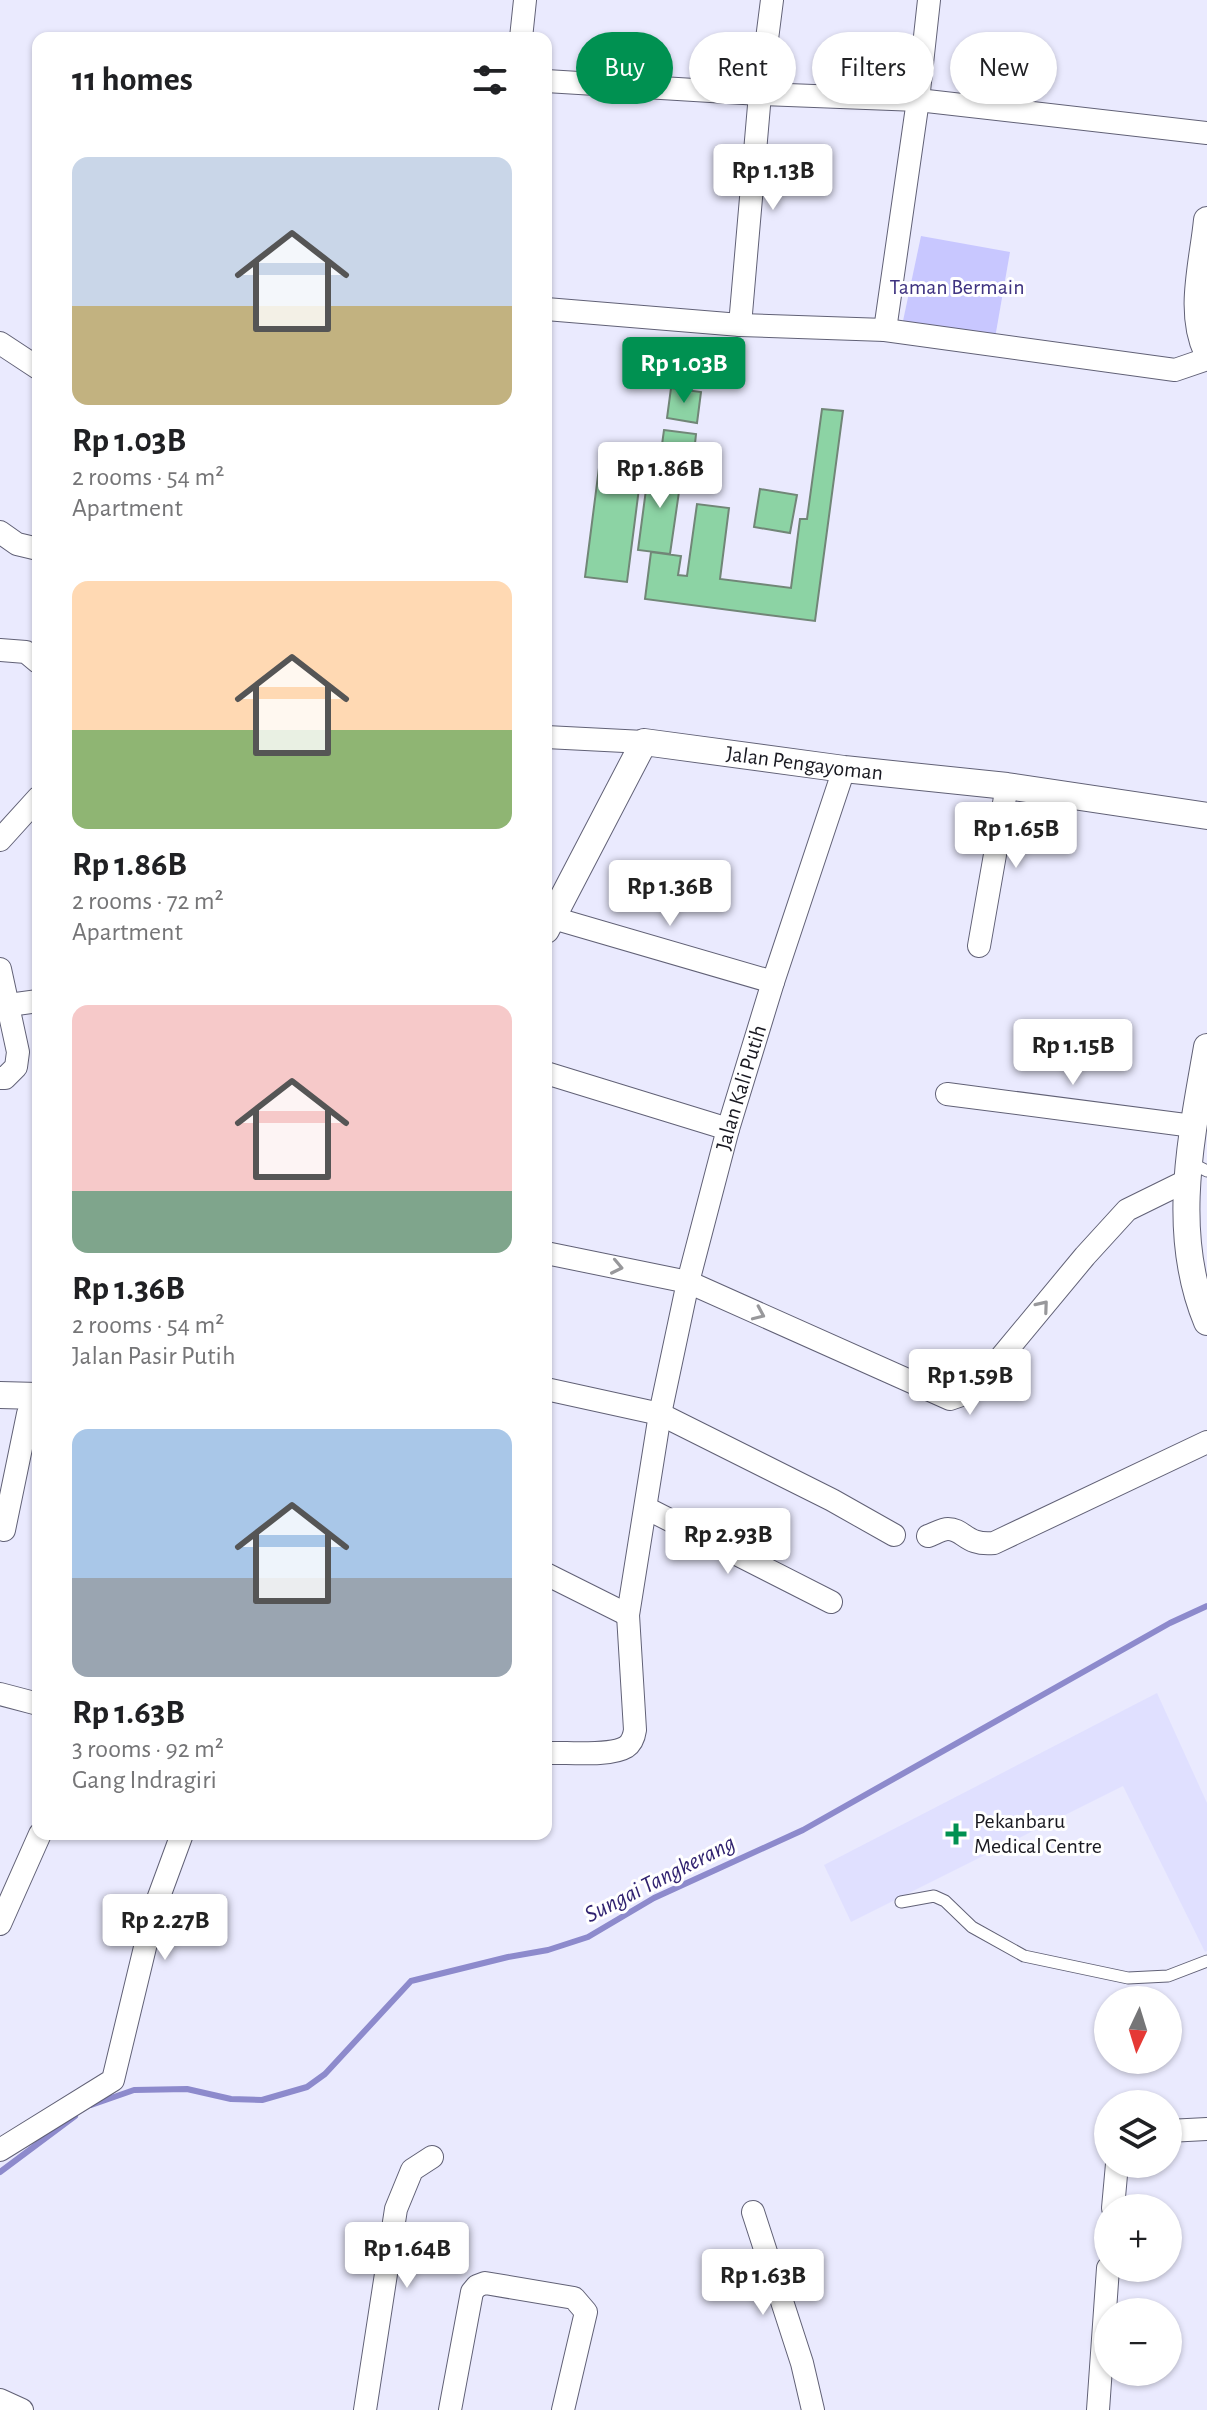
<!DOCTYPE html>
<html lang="en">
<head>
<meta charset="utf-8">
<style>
	:root { --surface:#fff; --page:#f6f6f6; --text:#202124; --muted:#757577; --accent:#009151 }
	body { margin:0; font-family:"Alegreya Sans",sans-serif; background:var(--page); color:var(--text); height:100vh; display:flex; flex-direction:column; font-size:30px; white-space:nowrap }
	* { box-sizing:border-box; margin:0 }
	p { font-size:26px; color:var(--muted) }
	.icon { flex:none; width:44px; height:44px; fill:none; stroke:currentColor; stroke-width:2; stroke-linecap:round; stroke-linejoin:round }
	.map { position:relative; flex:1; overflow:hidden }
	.side { position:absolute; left:32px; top:32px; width:520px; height:1808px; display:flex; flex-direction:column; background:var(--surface); border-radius:16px; box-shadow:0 2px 6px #0004 }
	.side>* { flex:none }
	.banner { position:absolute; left:576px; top:32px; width:510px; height:72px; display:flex; gap:16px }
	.needle { width:52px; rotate:184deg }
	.buttons { position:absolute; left:1094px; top:1986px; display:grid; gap:16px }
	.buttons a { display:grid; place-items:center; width:88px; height:88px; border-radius:50%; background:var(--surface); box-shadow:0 2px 6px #0004; font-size:40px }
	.price { position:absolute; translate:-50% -68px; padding:0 18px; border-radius:8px; background:#fff; color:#222; font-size:26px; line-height:52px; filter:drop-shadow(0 2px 4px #0008) }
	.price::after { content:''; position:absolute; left:50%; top:48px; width:24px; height:18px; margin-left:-12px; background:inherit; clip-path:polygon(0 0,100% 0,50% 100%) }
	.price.active { background:var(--accent); color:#fff }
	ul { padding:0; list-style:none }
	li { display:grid; align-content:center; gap:16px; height:424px; padding:0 40px }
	li span { display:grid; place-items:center; height:248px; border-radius:16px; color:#555 }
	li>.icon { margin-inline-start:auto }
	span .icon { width:144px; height:144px; fill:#fffc; stroke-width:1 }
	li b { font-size:34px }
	h2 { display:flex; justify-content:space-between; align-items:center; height:96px; padding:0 40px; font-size:34px }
	.tag { padding:0 28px; border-radius:36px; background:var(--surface); box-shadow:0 2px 6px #0004; font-size:28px; line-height:72px }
	.tag.active { background:var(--accent); color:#fff }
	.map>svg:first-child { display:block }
	.built { fill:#e0e0ff }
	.green { fill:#c8c7ff }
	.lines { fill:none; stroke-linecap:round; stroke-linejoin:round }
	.stream { stroke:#8d8acc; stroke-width:6 }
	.building { fill:#8cd3a4; stroke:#718677; stroke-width:2 }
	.service-casing { stroke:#616176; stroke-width:13 }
	.minor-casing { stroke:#616176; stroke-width:24 }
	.tertiary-casing { stroke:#616176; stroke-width:28 }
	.service { stroke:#fff; stroke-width:11 }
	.minor { stroke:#fff; stroke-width:22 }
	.tertiary { stroke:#fff; stroke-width:26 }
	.oneway { stroke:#98989b }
	.poi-dot { fill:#009151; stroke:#fff; stroke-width:3 }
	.labels { text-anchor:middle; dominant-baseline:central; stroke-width:6; stroke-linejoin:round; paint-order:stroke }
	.park-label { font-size:22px; fill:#3f3381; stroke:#fff }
	.street-label { font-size:22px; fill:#191921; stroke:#fff }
	.poi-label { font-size:22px; fill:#191921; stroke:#fff; text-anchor:start }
	.water-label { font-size:24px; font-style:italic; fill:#312370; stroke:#fff }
</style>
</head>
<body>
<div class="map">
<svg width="1207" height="2410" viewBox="0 0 1207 2410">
	<rect width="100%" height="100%" fill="#eaeafe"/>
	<path class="built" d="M1157 1693 1207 1803V1951L1205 1952 1123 1786 851 1922 824 1865Z"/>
	<path class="green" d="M921 236 1010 252 995 338 903 321Z"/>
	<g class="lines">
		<path class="stream" d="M91 2105 134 2090 187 2089 231 2099 262 2100 307 2087 325 2074 411 1981 508 1957 548 1950 588 1937 654 1898 803 1830 1170 1623 1207 1606
			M0 2172 75 2116"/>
	</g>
	<path class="building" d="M671 388 701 392 697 423 667 418Z
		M822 409 843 411 815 621 645 599 651 552 681 556 678 575 687 576 697 504 729 508 720 579 791 588 800 519H807Z
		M664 430 696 434 693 463 660 459Z
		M600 460 642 465 627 582 585 577Z
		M649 467 682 471 670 554 638 550Z
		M760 489 797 495 790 533 754 527Z"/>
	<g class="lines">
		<defs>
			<path id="service" d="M1189 1162 1207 1171
				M901 1902 934 1896 945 1901 972 1927 1024 1956 1128 1978 1168 1976 1207 1961"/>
			<g id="minor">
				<path d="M521 38 525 0"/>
				<path d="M546 81 760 94 918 100 1207 133"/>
				<path d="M546 309 740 325 885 330 1175 370 1207 359"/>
				<path d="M740 325 760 94 772 0"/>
				<path d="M885 330 918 100 929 0"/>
				<path d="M0 343 38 368"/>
				<path d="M0 532 17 544 38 549"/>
				<path d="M0 650 26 652 38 662"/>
				<path d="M546 737 644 742"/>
				<path d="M0 840 38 798"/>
				<path d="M553 918 773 982"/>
				<path d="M979 946 1007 786"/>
				<path d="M0 969 18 1052 16 1067 5 1078H0"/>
				<path d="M9 1005 38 1001"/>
				<path d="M546 1073 728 1129"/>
				<path d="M947 1094 1193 1126"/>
				<path d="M546 1253 688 1282 950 1399 973 1391 1085 1256 1127 1210 1186 1181"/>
				<path d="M546 1389 660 1414 832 1500 894 1535"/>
				<path d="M646 1508 831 1602"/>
				<path d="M4 1530 28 1414 34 1397"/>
				<path d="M928 1536C934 1534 942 1529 948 1529 964 1529 966 1546 994 1543L1207 1442"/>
				<path d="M546 1574 628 1615"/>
				<path d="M0 1694 38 1704"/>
				<path id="s1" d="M546 1753C565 1752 610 1757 626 1747 632 1743 634 1737 635 1730L628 1615 660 1414 688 1282 728 1129 773 982 844 769"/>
				<path d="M0 1924 40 1834"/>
				<path d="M1168 2131 1207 2129"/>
				<path d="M0 2150 113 2080 154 1910 182 1834"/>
				<path d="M1113 2208 1117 2164"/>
				<path d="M753 2212 802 2363 813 2410"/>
				<path d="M0 2400 22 2410"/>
				<path d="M365 2410 396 2209 412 2170 432 2157"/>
				<path d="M450 2410 472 2292 477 2286 485 2283 574 2298 586 2312 563 2410"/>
				<path d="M1098 2410 1108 2268"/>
			</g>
			<g id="tertiary">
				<path d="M1207 220C1203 262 1188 312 1207 352"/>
				<path id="s2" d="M546 930 644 742 844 769 1007 786 1207 816"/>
				<path d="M1207 1047C1191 1139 1170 1233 1207 1322"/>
				<path d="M0 1395 38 1396"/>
			</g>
		</defs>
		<use href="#service" class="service-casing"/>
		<use href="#minor" class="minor-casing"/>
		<use href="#tertiary" class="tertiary-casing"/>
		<use href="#service" class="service"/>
		<use href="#minor" class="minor"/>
		<use href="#tertiary" class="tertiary"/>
	</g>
	<defs><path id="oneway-chevron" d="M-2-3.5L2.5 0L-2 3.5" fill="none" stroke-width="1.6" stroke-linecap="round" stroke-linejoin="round" transform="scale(2)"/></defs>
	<g class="oneway">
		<use href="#oneway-chevron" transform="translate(617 1267) rotate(12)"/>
		<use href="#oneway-chevron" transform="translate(1043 1306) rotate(-50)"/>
		<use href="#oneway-chevron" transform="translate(759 1314) rotate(24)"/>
	</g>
	<path class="poi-dot" d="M952 1822h8v8h8v8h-8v8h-8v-8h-8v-8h8z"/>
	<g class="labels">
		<g class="park-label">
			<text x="957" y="287">Taman Bermain</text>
		</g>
		<g class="street-label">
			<text stroke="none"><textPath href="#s2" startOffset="374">Jalan Pengayoman</textPath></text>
			<text stroke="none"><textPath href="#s1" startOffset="756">Jalan Kali Putih</textPath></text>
		</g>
		<g class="poi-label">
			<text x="974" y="1821">Pekanbaru<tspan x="974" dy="25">Medical Centre</tspan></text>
		</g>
		<g class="water-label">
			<text transform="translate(660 1879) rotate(-27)">Sungai Tangkerang</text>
		</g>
	</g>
</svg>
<div class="buttons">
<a><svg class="needle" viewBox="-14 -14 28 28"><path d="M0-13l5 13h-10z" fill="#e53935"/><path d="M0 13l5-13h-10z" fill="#757577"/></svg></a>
<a><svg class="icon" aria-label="layers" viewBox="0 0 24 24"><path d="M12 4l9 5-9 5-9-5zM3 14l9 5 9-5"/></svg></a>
<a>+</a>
<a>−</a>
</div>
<b class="price" style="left:773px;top:212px">Rp 1.13B</b>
<b class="price active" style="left:684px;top:405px">Rp 1.03B</b>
<b class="price" style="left:660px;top:510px">Rp 1.86B</b>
<b class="price" style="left:1016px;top:870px">Rp 1.65B</b>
<b class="price" style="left:670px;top:928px">Rp 1.36B</b>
<b class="price" style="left:1073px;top:1087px">Rp 1.15B</b>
<b class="price" style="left:970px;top:1417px">Rp 1.59B</b>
<b class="price" style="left:728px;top:1576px">Rp 2.93B</b>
<b class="price" style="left:165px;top:1962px">Rp 2.27B</b>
<b class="price" style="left:407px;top:2290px">Rp 1.64B</b>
<b class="price" style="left:763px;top:2317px">Rp 1.63B</b>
<div class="banner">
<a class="tag active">Buy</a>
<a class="tag">Rent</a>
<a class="tag">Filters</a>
<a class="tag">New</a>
</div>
<section class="side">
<h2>11 homes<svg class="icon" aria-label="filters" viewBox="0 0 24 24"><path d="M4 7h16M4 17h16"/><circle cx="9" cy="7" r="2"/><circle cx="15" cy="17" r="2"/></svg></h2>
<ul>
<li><span style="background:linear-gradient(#c9d6e8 60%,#c2b280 0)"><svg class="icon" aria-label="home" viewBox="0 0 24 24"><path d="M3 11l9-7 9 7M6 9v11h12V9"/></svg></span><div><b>Rp 1.03B</b><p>2 rooms · 54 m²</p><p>Apartment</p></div></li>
<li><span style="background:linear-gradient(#ffd9b3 60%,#8fb573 0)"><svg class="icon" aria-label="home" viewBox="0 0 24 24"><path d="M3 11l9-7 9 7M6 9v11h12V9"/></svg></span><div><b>Rp 1.86B</b><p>2 rooms · 72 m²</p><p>Apartment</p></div></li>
<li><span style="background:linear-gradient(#f6c9c9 75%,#7fa58c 0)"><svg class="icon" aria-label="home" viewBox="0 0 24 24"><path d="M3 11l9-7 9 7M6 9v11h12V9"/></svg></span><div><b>Rp 1.36B</b><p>2 rooms · 54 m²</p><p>Jalan Pasir Putih</p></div></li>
<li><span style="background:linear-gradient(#a9c7e8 60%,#9aa5b1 0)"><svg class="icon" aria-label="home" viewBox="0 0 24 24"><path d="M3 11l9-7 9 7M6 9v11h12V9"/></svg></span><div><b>Rp 1.63B</b><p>3 rooms · 92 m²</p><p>Gang Indragiri</p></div></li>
</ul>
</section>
</div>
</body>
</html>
